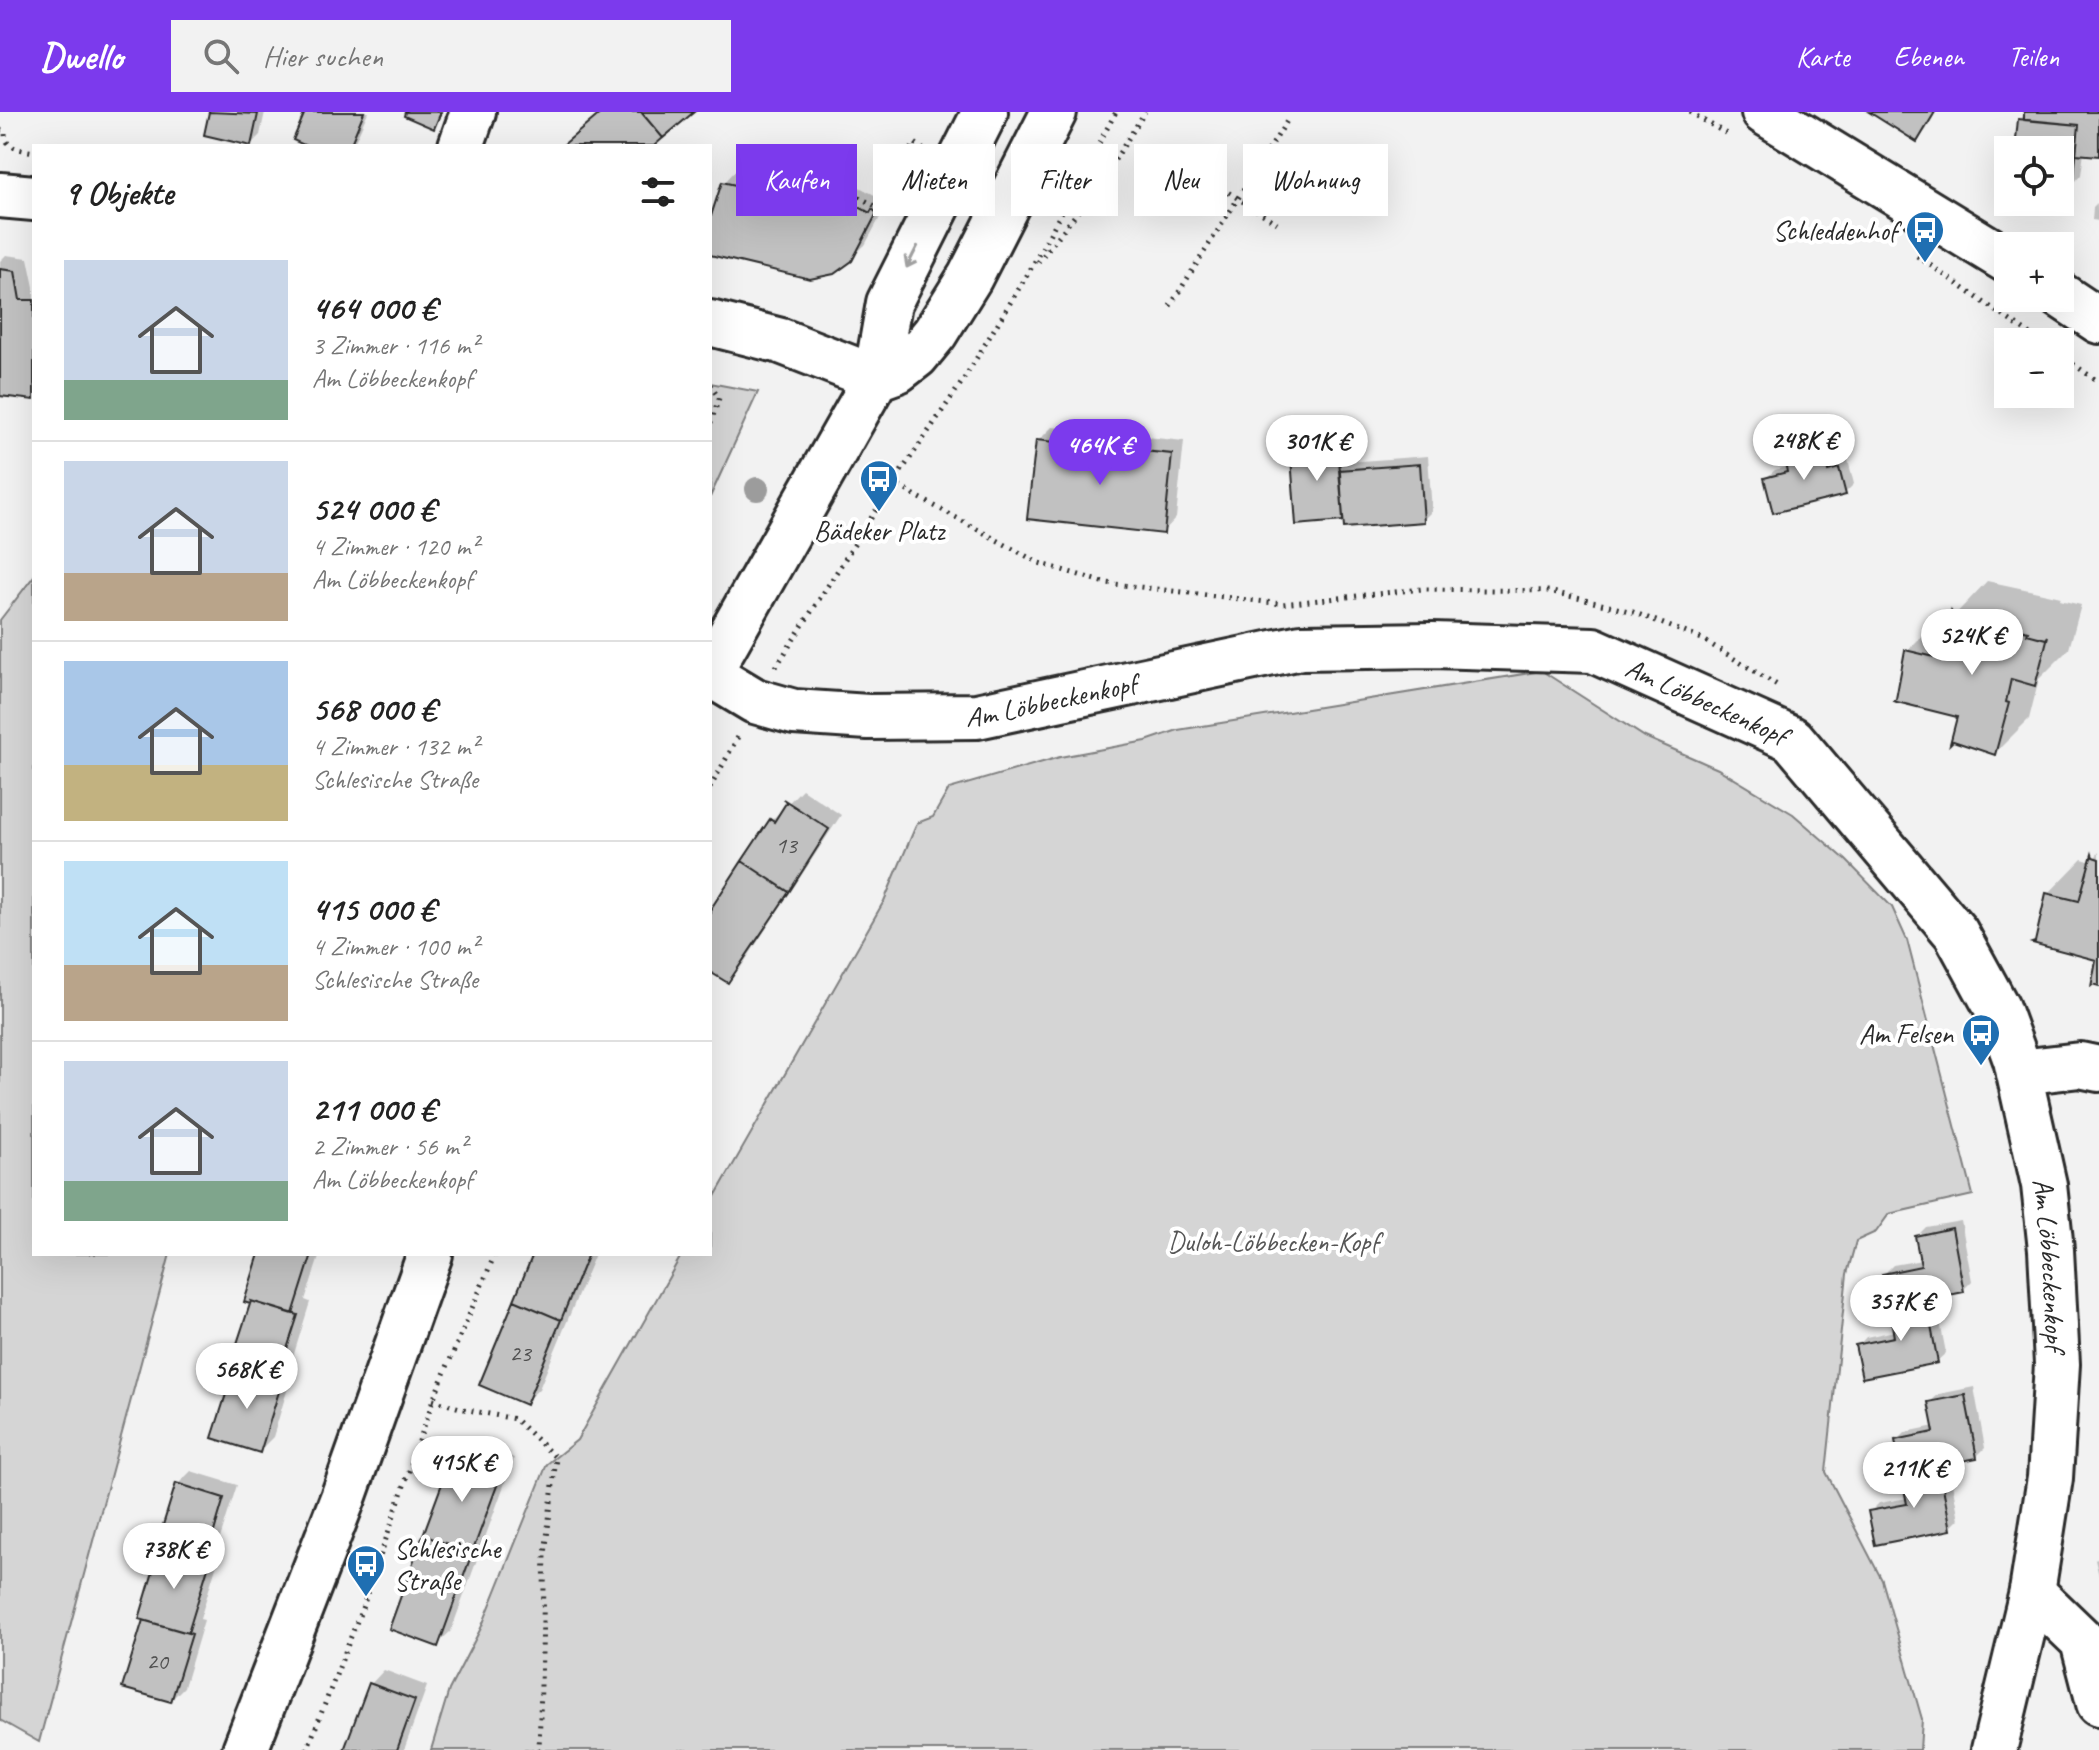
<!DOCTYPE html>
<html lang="de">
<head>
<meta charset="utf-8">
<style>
	:root { --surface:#fff; --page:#f2f2f2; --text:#222; --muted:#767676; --line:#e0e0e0; --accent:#7c3aed }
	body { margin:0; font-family:Caveat,sans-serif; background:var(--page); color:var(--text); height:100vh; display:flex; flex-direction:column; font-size:30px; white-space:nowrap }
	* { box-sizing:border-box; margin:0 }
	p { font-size:26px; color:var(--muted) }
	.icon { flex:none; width:44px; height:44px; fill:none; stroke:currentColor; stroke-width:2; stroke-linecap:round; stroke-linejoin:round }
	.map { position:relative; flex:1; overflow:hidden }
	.details { position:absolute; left:32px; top:32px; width:680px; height:1112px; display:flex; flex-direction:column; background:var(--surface); border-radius:0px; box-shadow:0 8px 32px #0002 }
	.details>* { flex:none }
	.top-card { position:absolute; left:736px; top:32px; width:760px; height:72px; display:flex; gap:16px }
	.buttons { position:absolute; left:1994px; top:24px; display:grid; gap:16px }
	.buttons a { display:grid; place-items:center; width:80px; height:80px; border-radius:0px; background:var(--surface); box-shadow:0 8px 32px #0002; font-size:40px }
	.price { position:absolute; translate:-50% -68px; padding:0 18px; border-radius:28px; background:#fff; color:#222; font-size:26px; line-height:52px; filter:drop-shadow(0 2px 4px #0008) }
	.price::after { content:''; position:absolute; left:50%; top:48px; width:24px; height:18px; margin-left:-12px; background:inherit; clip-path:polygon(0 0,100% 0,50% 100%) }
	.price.current { background:var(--accent); color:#fff }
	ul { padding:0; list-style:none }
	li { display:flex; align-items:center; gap:24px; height:200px; padding:0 32px }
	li+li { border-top:2px solid var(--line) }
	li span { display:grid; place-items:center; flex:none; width:224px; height:160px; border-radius:0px; color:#555 }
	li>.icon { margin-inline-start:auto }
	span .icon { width:96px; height:96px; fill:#fffc; stroke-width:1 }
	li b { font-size:34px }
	h2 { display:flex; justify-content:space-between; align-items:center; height:96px; padding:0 32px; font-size:34px }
	.tag { padding:0 28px; border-radius:0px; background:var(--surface); box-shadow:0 8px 32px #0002; font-size:28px; line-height:72px }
	.tag.current { background:var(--accent); color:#fff }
	header { display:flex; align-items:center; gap:48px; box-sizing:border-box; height:112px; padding:0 40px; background:var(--accent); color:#fff }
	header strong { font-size:38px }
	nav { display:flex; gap:44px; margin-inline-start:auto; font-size:28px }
	.search { width:560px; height:72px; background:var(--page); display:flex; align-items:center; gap:20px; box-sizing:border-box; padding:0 28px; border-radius:0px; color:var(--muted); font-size:30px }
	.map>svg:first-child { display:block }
	.green { fill:#d5d5d5; stroke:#808080; stroke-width:2 }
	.shadow { fill:#0003 }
	.building { fill:#c1c1c1; stroke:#2b2b2b; stroke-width:2 }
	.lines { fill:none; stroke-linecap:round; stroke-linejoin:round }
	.minor-casing { stroke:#2b2b2b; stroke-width:50 }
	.major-casing { stroke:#2b2b2b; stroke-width:50 }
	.path { stroke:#2b2b2b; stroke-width:5; stroke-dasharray:2 6; stroke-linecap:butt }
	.minor { stroke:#fff; stroke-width:44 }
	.major { stroke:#fff; stroke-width:44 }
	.tree { fill:#9c9c9c }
	.oneway { stroke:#a0a0a0 }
	.labels { text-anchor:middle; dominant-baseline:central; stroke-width:8; stroke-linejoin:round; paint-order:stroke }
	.number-label { font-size:24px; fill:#505050 }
	.poi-label { font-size:28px; fill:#2b2b2b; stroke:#fff; text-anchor:end }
	.street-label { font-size:28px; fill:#2b2b2b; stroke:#fff }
	.park-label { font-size:28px; fill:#565656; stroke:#fff }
</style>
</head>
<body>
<header>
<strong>Dwello</strong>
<div class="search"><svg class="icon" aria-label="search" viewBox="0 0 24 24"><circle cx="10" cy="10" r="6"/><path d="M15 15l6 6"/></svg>Hier suchen</div>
<nav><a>Karte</a><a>Ebenen</a><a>Teilen</a></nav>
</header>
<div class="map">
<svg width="2099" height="1638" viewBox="0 0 2099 1638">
	<rect width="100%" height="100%" fill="#f2f2f2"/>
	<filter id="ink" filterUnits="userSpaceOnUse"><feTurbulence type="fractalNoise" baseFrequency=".0125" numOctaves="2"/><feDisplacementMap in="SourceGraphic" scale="16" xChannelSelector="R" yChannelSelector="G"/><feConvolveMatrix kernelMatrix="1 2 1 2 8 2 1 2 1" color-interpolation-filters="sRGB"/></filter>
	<g filter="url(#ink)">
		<path class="green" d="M710 271 758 280 710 385Z
			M34 464V1142H170L39 1630 0 1608V508Z
			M1542 559 1645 625 1718 657 1793 702 1846 748 1892 795 1907 828 1973 1083 1889 1102 1876 1120 1856 1129 1847 1162 1826 1360 1882 1468 1922 1607 1920 1638H431L449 1578 481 1516 547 1352 577 1328 682 1142H710V1093L884 789 917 711 933 705 949 677 1060 645 1146 629 1178 618Z"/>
		<path class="shadow" d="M211 0H265L260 23 251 32 206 21Z
			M307 0H368L353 34H311Z
			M1873 0H1936L1926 18 1917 27Z
			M2026 0H2099V42L2084 40 2081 63 2073 72 2060 71V38H2017L2020 8Z
			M737 57 758 61 757 66 812 79 829 59 884 88 887 85 890 87 865 133 850 147 710 141V114L724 71Z
			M2097 91 2099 109 2092 108 2093 95Z
			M6 143 28 146 34 175V286L0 282V149Z
			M1052 315 1184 329 1176 406 1163 420 1038 329Z
			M1346 321 1348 350 1428 344 1432 399 1423 408 1345 407 1298 410 1292 333 1301 324Z
			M1804 329 1806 335 1831 329 1837 352 1848 348 1854 372 1845 381 1766 366 1775 358 1788 354 1785 341 1794 332Z
			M1987 469 2061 485 2060 488 2081 493 2069 537 2039 567 2029 607 1995 641 1960 604 1907 539 1942 504 1951 507Z
			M802 677 841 703 741 855 727 869 710 857V802L771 709Z
			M2099 740V872V847L2048 782 2082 747 2092 750Z
			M1961 1109 1972 1169 1963 1178 1935 1184 1946 1241 1937 1249 1858 1234 1866 1225 1895 1219 1884 1162 1893 1153 1922 1148 1917 1124 1926 1115Z
			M262 1142H320L305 1188 310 1190 289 1258 293 1259 273 1325 259 1339 236 1256 252 1190 247 1189Z
			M535 1142H595L539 1277 525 1290Z
			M1974 1275 1985 1336 1976 1345 1948 1350 1959 1407 1950 1416 1870 1400 1879 1391 1908 1386 1897 1329 1906 1320 1935 1314 1930 1290 1939 1282Z
			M468 1329 514 1346 451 1519 437 1532 454 1343Z
			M191 1359 237 1373 217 1436 221 1438 200 1507 204 1508 184 1575 171 1588 145 1506 162 1439 158 1438 178 1372Z
			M2099 1444V1464L2095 1448Z
			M384 1558 427 1574 404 1638H346L371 1572Z"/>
		<path class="building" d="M209 0 258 2 251 34 204 23Z
			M305 0H364L350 34H306L293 28Z
			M405 0H441L434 17 404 4Z
			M602 0H641L663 26 654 34H562Z
			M641 0H694L663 26Z
			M1869 0H1935L1917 30Z
			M2024 0H2099V44L2076 42 2079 13 2024 8Z
			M2018 7 2079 13 2073 74 2060 73V38H2015Z
			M722 70 745 75V79L802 93 814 71 870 101 872 97 877 101 852 149 834 162 810 167 710 143V107Z
			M0 157 15 159 20 188H34V288L0 284Z
			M1036 328 1172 342 1164 422 1027 407Z
			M1338 329 1343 409 1296 413 1290 332Z
			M1796 337 1798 343 1822 337 1828 359 1839 356 1846 383 1773 401 1764 366 1787 360 1783 340Z
			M1420 352 1424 410 1344 416 1339 358Z
			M1951 499 1952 502 1972 508 1973 505 2028 519 2027 522 2046 527 2048 524 2035 574 2011 567 2006 590 2009 591 1995 643 1953 629 1950 632 1957 605 1893 589 1896 587 1905 538 1939 546Z
			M783 687 829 717 789 780 742 749 770 707 774 710 786 691Z
			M2092 742 2093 745 2099 747V874L2092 872 2091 875 2096 848 2032 831 2035 830 2046 781 2079 789Z
			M742 749 789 780 728 871 710 860V798Z
			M1952 1116 1964 1180 1889 1195 1882 1162 1921 1154 1915 1124Z
			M259 1142H312L293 1202 251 1189 250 1192 244 1190Z
			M533 1142H588L561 1208 514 1188Z
			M514 1188 561 1208 526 1293 479 1273Z
			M1926 1188 1938 1251 1862 1266 1855 1233 1894 1225 1889 1195Z
			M251 1189 298 1203 276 1271 229 1256Z
			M234 1257 281 1273 260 1341 212 1326Z
			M1965 1283 1977 1346 1901 1361 1895 1328 1934 1320 1928 1290Z
			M453 1342 502 1360 472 1441 423 1423Z
			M1939 1354 1951 1418 1875 1433 1868 1399 1907 1392 1901 1361Z
			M176 1371 224 1386 205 1450 160 1436 159 1440 155 1439Z
			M423 1423 472 1441 438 1535 389 1517Z
			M160 1436 209 1452 188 1521 139 1507Z
			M143 1508 192 1522 171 1590 122 1576Z
			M369 1571 415 1588 397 1638H344Z"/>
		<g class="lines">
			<defs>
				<g id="minor">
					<path d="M461 34 473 0"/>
					<path d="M0 83 34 86"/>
					<path d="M710 211 781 229 876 266"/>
					<path id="s1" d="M710 562 755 589 794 600 868 605 977 604 1301 535 1433 533 1593 538 1792 627 1956 821 1997 896 2016 948 2044 1073 2051 1138 2057 1252 2050 1366 2032 1480 1994 1638"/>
					<path d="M2019 960 2080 953 2099 957"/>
					<path d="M2032 1480 2083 1529 2099 1591"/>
				</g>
				<path id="major" d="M1764 0 2008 149
					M2060 183 2099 209
					M876 266 898 258 916 244 935 221 970 165 1054 0
					M710 559 876 266 889 191 985 0
					M245 1638 343 1386 430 1142"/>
			</defs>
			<use href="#minor" class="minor-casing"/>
			<use href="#major" class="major-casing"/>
			<path class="path" d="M1690 0 1730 24
				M0 18 5 19C4 37 19 37 34 40
				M1188 55 1277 111
				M845 60 837 73 877 95 915 31 923 37
				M1917 144 2041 230
				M1038 150 1099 73 1145 0
				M1170 194 1287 9
				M2060 243 2099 270
				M710 273 719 286 710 313
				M896 367 900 375 1039 451 1106 471 1282 492 1422 477 1549 479 1633 500 1702 527 1777 573
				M776 555 896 367 962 270 1029 160 1116 0
				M710 676 739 623
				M433 1288 463 1297 515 1307 556 1346 545 1443 539 1638
				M307 1638 366 1486 433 1288 495 1142"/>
			<use href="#minor" class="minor"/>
			<use href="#major" class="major"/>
		</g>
		<circle class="tree" cx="757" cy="377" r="12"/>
		<defs><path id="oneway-shaft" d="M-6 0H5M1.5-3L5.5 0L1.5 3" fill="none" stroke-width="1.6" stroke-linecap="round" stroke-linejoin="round" transform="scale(2)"/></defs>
		<use class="oneway" href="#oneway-shaft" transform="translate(912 145) rotate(117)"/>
	</g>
	<defs>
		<symbol id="bus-pin" viewBox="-11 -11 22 30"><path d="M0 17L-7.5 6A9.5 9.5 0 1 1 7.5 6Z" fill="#1f6fb2" stroke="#fff"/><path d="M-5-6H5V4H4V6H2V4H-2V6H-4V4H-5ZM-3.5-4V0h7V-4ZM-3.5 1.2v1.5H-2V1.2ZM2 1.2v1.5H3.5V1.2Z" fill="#fff"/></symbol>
	</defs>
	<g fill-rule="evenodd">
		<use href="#bus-pin" x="1903" y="96" width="44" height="60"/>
		<use href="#bus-pin" x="857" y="345" width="44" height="60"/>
		<use href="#bus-pin" x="1959" y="899" width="44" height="60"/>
		<use href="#bus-pin" x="344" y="1430" width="44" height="60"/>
	</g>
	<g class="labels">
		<g class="number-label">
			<text x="786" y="733">13</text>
			<text x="520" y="1241">23</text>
			<text x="157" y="1549">20</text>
		</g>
		<g class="poi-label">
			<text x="1897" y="118">Schleddenhof</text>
			<text x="879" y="418" text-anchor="middle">Bädeker Platz</text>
			<text x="1953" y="921">Am Felsen</text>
			<text x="394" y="1436" text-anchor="start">Schlesische<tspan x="394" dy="32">Straße</tspan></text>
		</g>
		<g class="street-label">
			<text stroke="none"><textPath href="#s1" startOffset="352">Am Löbbeckenkopf</textPath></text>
			<text stroke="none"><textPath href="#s1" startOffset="1024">Am Löbbeckenkopf</textPath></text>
			<text stroke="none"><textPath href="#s1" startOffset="1720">Am Löbbeckenkopf</textPath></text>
		</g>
		<g class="park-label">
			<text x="1273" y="1129">Duloh-Löbbecken-Kopf</text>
		</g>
	</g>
</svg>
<div class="buttons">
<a><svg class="icon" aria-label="locate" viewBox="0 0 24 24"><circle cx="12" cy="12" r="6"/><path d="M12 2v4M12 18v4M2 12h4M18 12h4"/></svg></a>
<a>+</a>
<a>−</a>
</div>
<b class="price" style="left:1804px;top:370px">248K €</b>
<b class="price" style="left:1317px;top:371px">301K €</b>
<b class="price current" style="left:1100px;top:375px">464K €</b>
<b class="price" style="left:1972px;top:565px">524K €</b>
<b class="price" style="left:1901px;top:1231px">357K €</b>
<b class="price" style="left:247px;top:1299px">568K €</b>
<b class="price" style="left:462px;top:1392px">415K €</b>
<b class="price" style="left:1914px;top:1398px">211K €</b>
<b class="price" style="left:174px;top:1479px">738K €</b>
<div class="top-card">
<a class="tag current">Kaufen</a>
<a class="tag">Mieten</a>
<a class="tag">Filter</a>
<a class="tag">Neu</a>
<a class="tag">Wohnung</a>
</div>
<section class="details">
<h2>9 Objekte<svg class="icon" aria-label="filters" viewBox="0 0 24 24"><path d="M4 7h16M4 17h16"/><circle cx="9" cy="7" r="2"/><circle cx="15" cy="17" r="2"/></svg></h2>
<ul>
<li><span style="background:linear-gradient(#c9d6e8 75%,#7fa58c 0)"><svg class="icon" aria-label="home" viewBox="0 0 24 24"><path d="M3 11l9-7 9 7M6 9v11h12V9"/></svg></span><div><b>464 000 €</b><p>3 Zimmer · 116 m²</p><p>Am Löbbeckenkopf</p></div></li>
<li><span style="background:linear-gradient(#c9d6e8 70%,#b9a48a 0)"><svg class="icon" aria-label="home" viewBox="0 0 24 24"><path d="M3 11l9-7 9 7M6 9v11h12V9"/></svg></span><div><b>524 000 €</b><p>4 Zimmer · 120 m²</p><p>Am Löbbeckenkopf</p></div></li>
<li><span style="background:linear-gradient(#a9c7e8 65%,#c2b280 0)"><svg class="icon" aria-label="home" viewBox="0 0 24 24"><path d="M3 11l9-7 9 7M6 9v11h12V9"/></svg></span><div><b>568 000 €</b><p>4 Zimmer · 132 m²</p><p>Schlesische Straße</p></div></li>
<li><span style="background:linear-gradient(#bfe0f5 65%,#b9a48a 0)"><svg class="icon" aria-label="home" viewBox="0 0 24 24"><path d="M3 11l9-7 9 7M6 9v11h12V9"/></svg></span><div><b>415 000 €</b><p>4 Zimmer · 100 m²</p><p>Schlesische Straße</p></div></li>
<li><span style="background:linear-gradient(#c9d6e8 75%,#7fa58c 0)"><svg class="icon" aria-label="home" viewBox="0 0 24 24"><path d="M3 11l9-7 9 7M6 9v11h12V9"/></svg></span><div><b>211 000 €</b><p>2 Zimmer · 56 m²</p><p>Am Löbbeckenkopf</p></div></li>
</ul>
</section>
</div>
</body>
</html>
